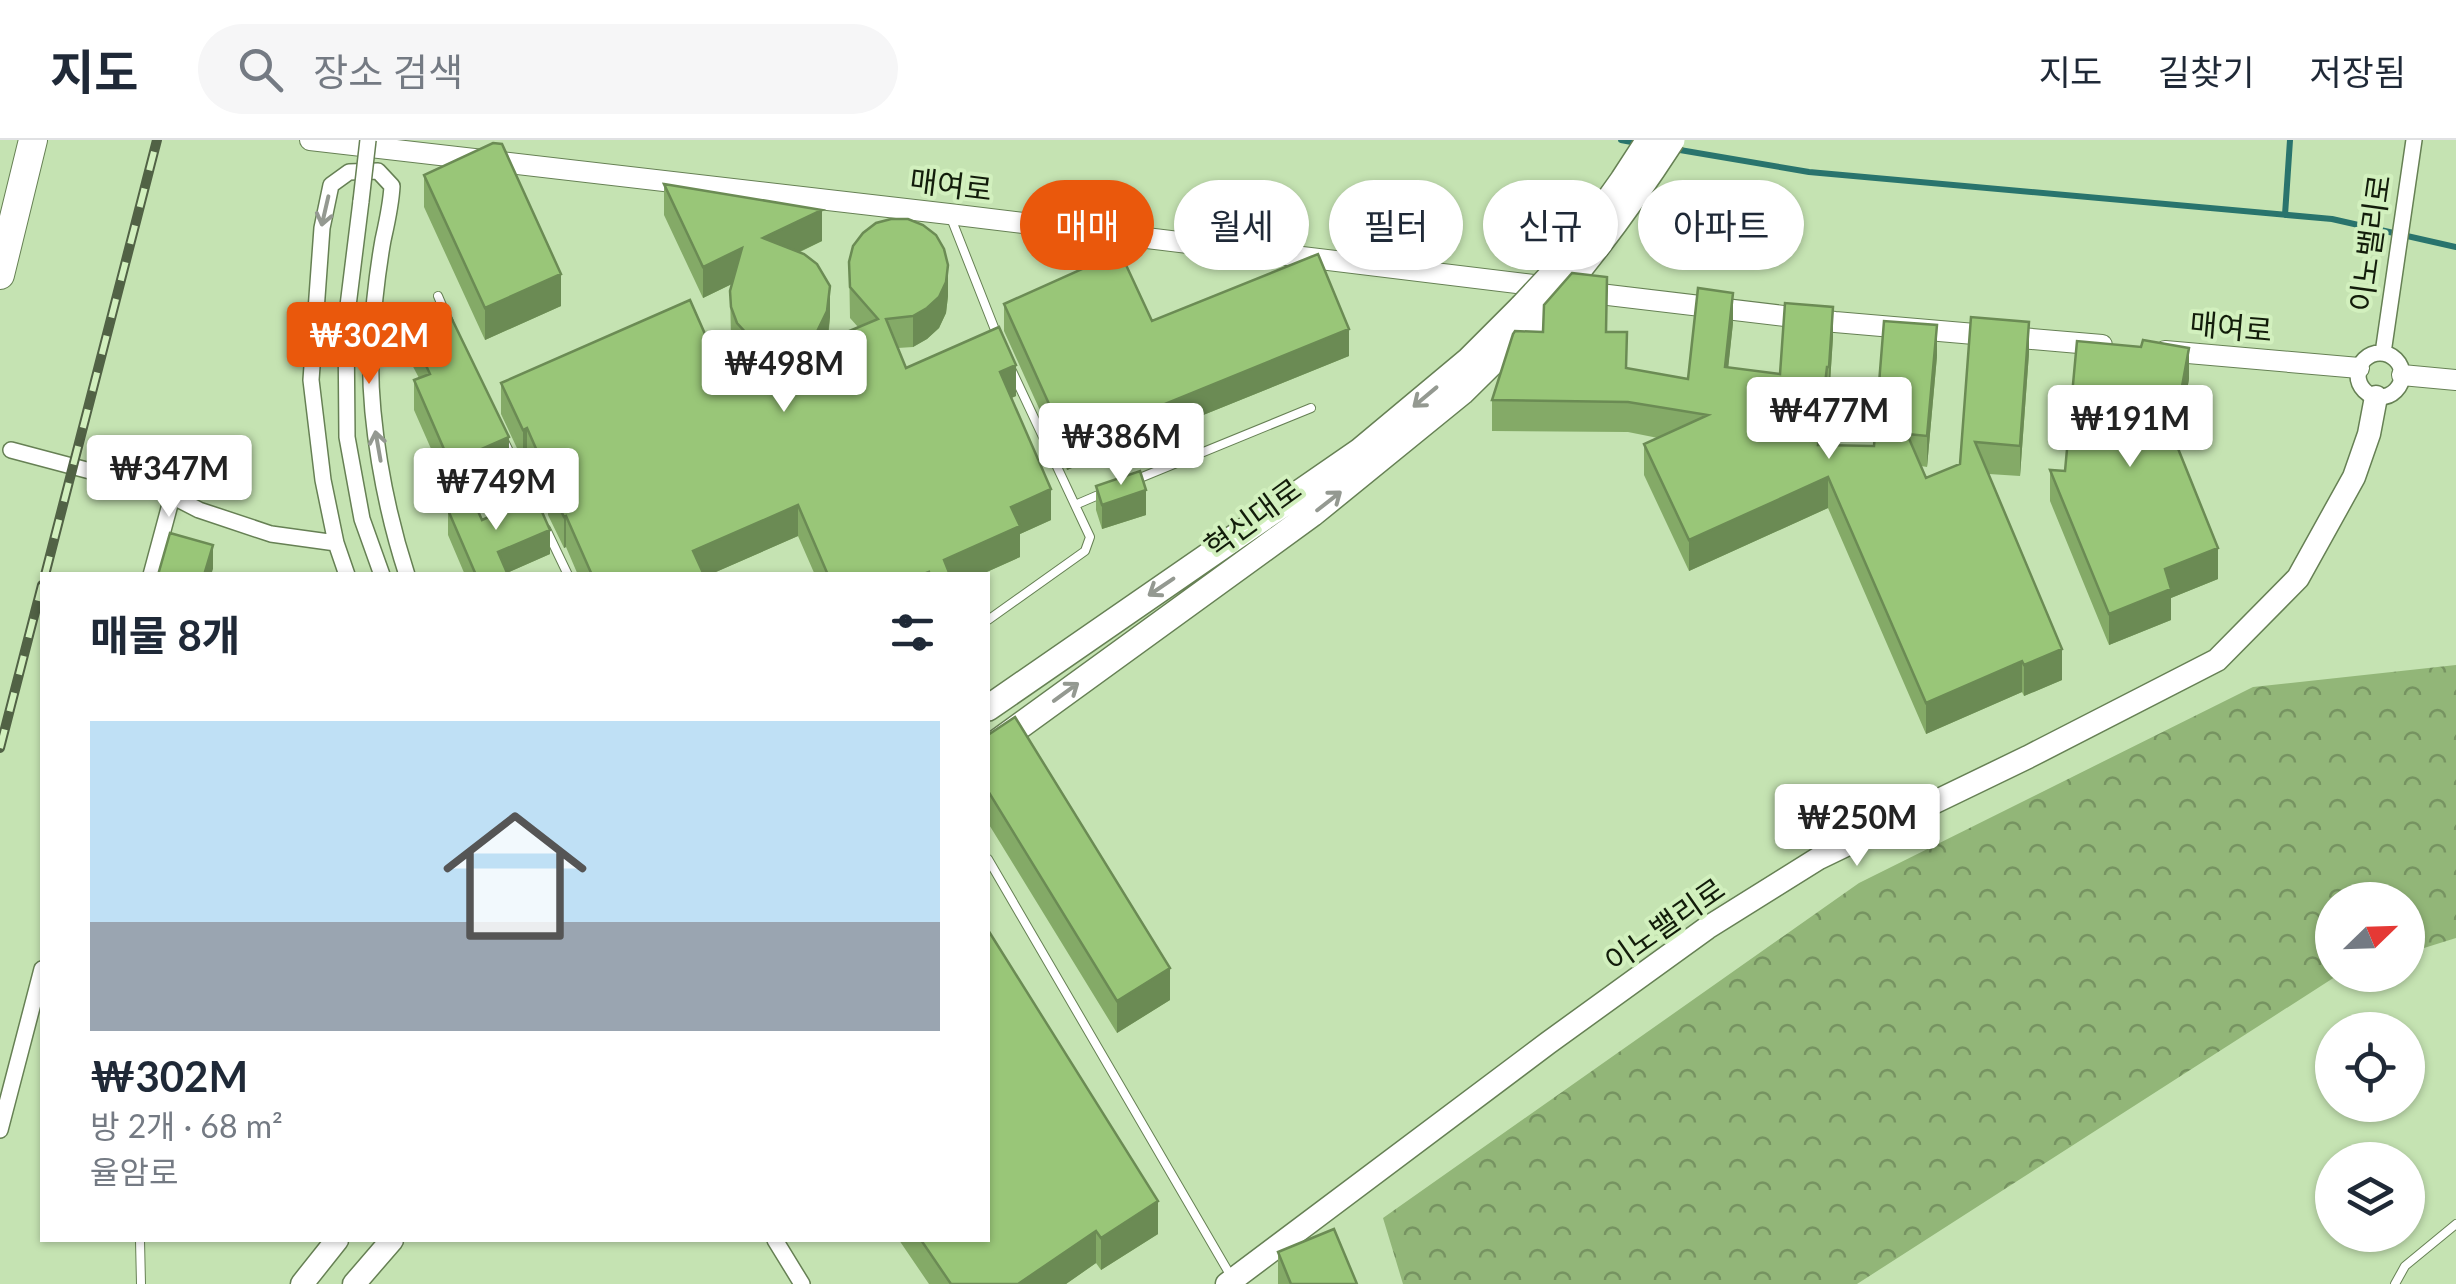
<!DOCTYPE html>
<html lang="ko">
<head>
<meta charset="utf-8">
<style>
	:root { --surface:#fff; --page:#f6f6f7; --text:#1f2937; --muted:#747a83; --line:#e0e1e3; --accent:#ea580c }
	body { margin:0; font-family:Lato,"Noto Sans KR",sans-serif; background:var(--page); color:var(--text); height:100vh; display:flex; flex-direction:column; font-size:38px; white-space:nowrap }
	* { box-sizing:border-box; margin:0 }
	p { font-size:32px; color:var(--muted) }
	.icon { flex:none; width:55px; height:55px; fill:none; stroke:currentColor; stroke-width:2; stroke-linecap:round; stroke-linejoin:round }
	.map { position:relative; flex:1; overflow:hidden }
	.side { position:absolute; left:40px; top:432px; width:950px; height:670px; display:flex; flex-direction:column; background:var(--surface); border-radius:0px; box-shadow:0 2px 8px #0004 }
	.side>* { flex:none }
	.top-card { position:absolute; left:1020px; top:40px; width:950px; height:90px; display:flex; gap:20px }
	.needle { width:65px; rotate:67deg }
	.controls { position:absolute; left:2315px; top:742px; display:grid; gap:20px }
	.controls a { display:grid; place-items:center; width:110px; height:110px; border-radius:50%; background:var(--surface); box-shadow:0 2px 8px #0004; font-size:50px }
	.price { position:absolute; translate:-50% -85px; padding:0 22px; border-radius:10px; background:#fff; color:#222; font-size:32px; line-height:65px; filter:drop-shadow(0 2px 5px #0008) }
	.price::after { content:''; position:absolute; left:50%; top:60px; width:30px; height:22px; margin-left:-15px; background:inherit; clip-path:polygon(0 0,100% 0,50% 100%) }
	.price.current { background:var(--accent); color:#fff }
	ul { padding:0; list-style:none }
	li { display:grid; align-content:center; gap:20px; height:530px; padding:0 50px }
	li span { display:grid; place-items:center; height:310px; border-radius:0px; color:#555 }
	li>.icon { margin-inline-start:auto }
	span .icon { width:180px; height:180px; fill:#fffc; stroke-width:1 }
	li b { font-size:42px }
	h2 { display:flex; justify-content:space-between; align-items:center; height:120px; padding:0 50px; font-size:42px }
	.tag { padding:0 35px; border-radius:45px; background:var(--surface); box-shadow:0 2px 8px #0004; font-size:35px; line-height:90px }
	.tag.current { background:var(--accent); color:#fff }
	header { display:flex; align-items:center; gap:60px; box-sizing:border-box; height:140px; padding:0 50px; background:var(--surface); border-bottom:2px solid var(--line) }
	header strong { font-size:48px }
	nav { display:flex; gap:55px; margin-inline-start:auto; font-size:35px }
	.search { width:700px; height:90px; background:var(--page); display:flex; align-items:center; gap:25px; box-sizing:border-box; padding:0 35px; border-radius:55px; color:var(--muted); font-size:38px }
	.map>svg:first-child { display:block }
	.forest { fill:url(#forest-crowns) }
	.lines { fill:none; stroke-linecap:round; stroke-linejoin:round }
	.stream { stroke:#29746d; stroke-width:6 }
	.service-casing { stroke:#668054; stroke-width:10 }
	.minor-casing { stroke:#668054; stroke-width:18 }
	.tertiary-casing { stroke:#668054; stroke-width:22 }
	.secondary-casing { stroke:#668054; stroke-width:25 }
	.trunk-casing { stroke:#668054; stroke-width:28 }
	.motorway-casing { stroke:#668054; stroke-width:30 }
	.service { stroke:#fff; stroke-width:8 }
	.minor { stroke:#fff; stroke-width:15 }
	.tertiary { stroke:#fff; stroke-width:20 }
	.secondary { stroke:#fff; stroke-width:22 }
	.trunk { stroke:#fff; stroke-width:25 }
	.motorway { stroke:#fff; stroke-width:28 }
	.rail-casing { stroke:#516245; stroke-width:10 }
	.rail { stroke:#d2f0be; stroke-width:6; stroke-dasharray:19; stroke-linecap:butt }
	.minor-bridge-casing { stroke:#668054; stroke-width:18; stroke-linecap:butt }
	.trunk-bridge-casing { stroke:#668054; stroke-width:28; stroke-linecap:butt }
	.minor-bridge { stroke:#fff; stroke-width:15 }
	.trunk-bridge { stroke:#fff; stroke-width:25 }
	.wall { fill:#84aa67 }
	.shaded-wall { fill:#6b8b54 }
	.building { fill:#99c678; stroke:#6b8b54; stroke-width:2.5 }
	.oneway { stroke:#949991 }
	.labels { text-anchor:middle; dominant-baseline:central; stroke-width:8; stroke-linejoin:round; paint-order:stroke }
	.street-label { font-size:30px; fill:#121c0a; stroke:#d2f0be }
</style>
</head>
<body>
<header>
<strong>지도</strong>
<div class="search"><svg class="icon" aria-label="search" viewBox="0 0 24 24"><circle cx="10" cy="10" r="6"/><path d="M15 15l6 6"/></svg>장소 검색</div>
<nav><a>지도</a><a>길찾기</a><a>저장됨</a></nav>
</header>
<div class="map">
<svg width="2456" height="1144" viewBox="0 0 2456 1144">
	<defs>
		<pattern id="forest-crowns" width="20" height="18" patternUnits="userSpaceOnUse" patternTransform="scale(2.5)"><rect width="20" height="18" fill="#92b678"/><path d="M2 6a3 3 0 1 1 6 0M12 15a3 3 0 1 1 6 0" fill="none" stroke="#769361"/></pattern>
	</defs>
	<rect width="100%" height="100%" fill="#c5e3b2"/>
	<path class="forest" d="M2456 525V798L2408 813V760H2332V835H2338L1857 1144H1403L1383 1078 1859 743 2253 547Z"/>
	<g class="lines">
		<path class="stream" d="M1621 0 1637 3
			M1674 9 1809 32 2332 79 2456 107
			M2285 75 2290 0"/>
		<defs>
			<path id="service" d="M951 78 997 195
				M438 156 449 182
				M505 303 534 363
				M1135 340 1311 268
				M1075 365 1103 353
				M546 389 568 435
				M988 480 1085 411 1090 397 1012 231
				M988 719 1232 1138
				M140 1100 141 1144
				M2395 1144 2405 1126 2456 1084"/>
			<path id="minor" d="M361 61 346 182 347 297 362 379 382 435
				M2383 213 2414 0
				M2358 235a22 22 0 1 1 44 0a22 22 0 1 1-44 0Z
				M11 310 158 349 199 370 271 394 336 403
				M151 435 172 357
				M347 435 336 403 323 340 311 240 322 88 331 45 349 32 378 31 392 46C391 65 387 82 383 100 377 134 373 172 371 207 368 278 385 368 407 435
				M0 990 42 829
				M775 1100 802 1144"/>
			<path id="tertiary" d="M310 0 949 74 1550 147
				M1583 152 1835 182 2102 205
				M2165 211 2359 228
				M2402 235 2456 240"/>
			<path id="secondary" d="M302 1144 337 1100
				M354 1144 392 1100
				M1227 1144 1548 903 1707 788 1819 718 2028 617 2217 520 2298 438 2354 337 2369 294 2376 257"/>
			<path id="trunk" d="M988 568 1360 311 1469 220 1522 167
				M988 609 1312 374 1462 252 1538 177"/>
			<path id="motorway" d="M0 135 33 0"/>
		</defs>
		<use href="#service" class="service-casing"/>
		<use href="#minor" class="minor-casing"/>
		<use href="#tertiary" class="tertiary-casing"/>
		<use href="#secondary" class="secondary-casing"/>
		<use href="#trunk" class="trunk-casing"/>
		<use href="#motorway" class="motorway-casing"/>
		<use href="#service" class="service"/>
		<use href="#minor" class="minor"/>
		<use href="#tertiary" class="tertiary"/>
		<use href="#secondary" class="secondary"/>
		<use href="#trunk" class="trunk"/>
		<use href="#motorway" class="motorway"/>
		<defs>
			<path id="rail" d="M45 435 157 0
				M0 608 42 445"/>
		</defs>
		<use href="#rail" class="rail-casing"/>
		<use href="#rail" class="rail"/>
		<defs>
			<path id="minor-bridge" d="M361 61 368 0"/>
			<path id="trunk-bridge" d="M1522 167 1566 120 1623 40 1649 0
				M1538 177C1589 122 1631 63 1672 0"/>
		</defs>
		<use href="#minor-bridge" class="minor-bridge-casing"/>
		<use href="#trunk-bridge" class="trunk-bridge-casing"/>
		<use href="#minor-bridge" class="minor-bridge"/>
		<use href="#trunk-bridge" class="trunk-bridge"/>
	</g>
	<path class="wall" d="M424 35 561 166 485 200 424 67Z
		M664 44 822 101 800 112 830 177 828 201 858 187 850 178 849 122 948 156 946 173 939 188 927 199 913 207 898 208 906 228 1016 256 1011 258 1051 380 1020 394V417L980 435H815L798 396 709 435H578L566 407 564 408 548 375V367L527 319 523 321 501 274V243L727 244 756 231 748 226 737 214 731 198 730 151 732 144 703 158 664 75Z
		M1004 164 1152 181 1349 216 1067 330 1004 191Z
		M1733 183 1728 227 1780 234 1833 197 1829 258H1827L1821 305 1874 306 1937 216 1927 327 1921 326 1926 338 1960 324 2029 213 2020 336 1989 334 2062 540 2024 556 2022 552 1926 594 1828 368 1689 431 1644 335V304L1658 298 1628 292 1492 291V260L1543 192H1607L1627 228 1688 239Z
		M409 189 509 327 450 352 414 270V240L419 238 409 219Z
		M2189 239 2177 306 2218 439 2171 458V480L2109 505 2050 361V330L2065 331Z
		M1096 346 1146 375 1102 389 1096 370Z
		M448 370 482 380 550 414 507 433 508 435H465L448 395Z
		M988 595 1170 860 1117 893 988 683Z
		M988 790 1158 1094 1101 1130 1096 1123 1066 1144H929L899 1100H988Z
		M1278 1112 1357 1144H1278Z"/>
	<path class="shaded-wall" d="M822 70V101L763 129V98Z
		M742 108V139L703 158V127Z
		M948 125V156L946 173 939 188 927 199 913 207V176Z
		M561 134V166L485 200V168Z
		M830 146V177L827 202 809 208Z
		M1733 153V183L1725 258V227Z
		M1833 167V197L1829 258V227Z
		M2029 182V213L2020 336V306Z
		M1937 185V216L1927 327V296Z
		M1349 189V216L1067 330V304Z
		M2189 208V239L2173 327V296Z
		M1016 225V256L1000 263V232Z
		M1827 227V258L1818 335V305Z
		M527 288V319L523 321V290Z
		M509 297V327L450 352V323Z
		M1828 337V368L1689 431V400Z
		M1051 349V380L1020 394V417L980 435H944V420L1011 367Z
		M1146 350V375L1102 389V365Z
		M798 365V396L709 435H693V411Z
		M566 376V407L564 408V377Z
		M550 390V414L502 435 498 412Z
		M213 405V429L211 435H204Z
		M2218 408V439L2171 458V480L2109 505V474L2165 429Z
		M2062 509V540L2024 556V525Z
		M2022 521V552L1926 594V563Z
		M1170 828V860L1117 893V861Z
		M1158 1061V1094L1101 1130V1098Z
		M1096 1091V1123L1066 1144H1018Z"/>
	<path class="building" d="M493 3 502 4 561 134 485 168 424 35Z
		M664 44 822 70 763 98 804 114 817 124 830 146 827 171 809 208 878 179 850 147 849 122 853 106 863 93 876 83 891 79H908L923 85 936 95 944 109 948 125 946 142 939 157 927 168 913 176 886 179 906 228 999 187 1016 225 1000 232 1051 349 1011 367 1020 386 944 420 950 435H930L929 432 921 435H828L798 365 693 411 704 435H592L566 376 564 377 548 344 551 343 527 288 523 290 501 243 690 160 727 244 787 218 748 195 737 183 731 167 730 151 742 108 703 127Z
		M1120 112 1152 181 1318 114 1349 189 1067 304 1004 164Z
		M1572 133 1607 137 1606 192H1627L1626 228 1688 239 1698 148 1733 153 1725 227 1780 234 1785 163 1833 167 1829 227H1827L1818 305 1874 306 1884 181 1937 185 1927 296 1907 294 1926 338 1960 324 1971 177 2029 182 2020 306 1975 302 2062 509 2024 525 2022 521 1926 563 1828 337 1689 400 1644 304 1708 275 1628 262 1492 260 1513 194 1515 191 1543 192 1544 165Z
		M448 171 509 297 450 323 414 240 430 234 409 189Z
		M2143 200 2189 208 2173 296 2218 408 2165 429 2171 449 2109 474 2050 330 2065 331 2077 201 2141 207Z
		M1140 331 1146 350 1102 365 1096 346Z
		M535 356 550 390 498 412 508 435H476L448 370 473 360 482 380Z
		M170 393 213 405 204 435H158Z
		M1015 577 1170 828 1117 861 988 651V595Z
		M988 790 1158 1061 1101 1098 1096 1091 1018 1144H951L921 1100H988Z
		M1334 1089 1357 1144H1291L1278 1112Z"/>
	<defs><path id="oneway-shaft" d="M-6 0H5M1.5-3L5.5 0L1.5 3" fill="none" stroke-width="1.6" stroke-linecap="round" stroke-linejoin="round" transform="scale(2.5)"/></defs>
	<g class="oneway">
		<use href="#oneway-shaft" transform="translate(325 71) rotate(103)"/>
		<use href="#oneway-shaft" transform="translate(1425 257) rotate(140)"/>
		<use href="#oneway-shaft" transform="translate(378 306) rotate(-100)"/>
		<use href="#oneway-shaft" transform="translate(1329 361) rotate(-38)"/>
		<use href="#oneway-shaft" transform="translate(1161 447) rotate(146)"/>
		<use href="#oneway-shaft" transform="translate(1066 552) rotate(-36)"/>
	</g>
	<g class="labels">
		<g class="street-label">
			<text transform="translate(951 44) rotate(7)">매여로</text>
			<text transform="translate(2369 103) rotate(-82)">이노밸리로</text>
			<text transform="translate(2231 186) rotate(5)">매여로</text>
			<text transform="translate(1252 377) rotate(-36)">혁신대로</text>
			<text transform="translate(1664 784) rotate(-35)">이노밸리로</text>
		</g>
	</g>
</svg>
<div class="controls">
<a><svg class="needle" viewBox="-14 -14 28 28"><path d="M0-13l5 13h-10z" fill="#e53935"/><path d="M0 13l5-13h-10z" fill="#747a83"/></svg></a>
<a><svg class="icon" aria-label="locate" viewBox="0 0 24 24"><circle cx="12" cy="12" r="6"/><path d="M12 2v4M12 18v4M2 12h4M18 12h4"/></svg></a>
<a><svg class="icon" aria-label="layers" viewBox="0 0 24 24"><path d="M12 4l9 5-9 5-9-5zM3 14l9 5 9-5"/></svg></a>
</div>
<b class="price current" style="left:369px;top:247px">₩302M</b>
<b class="price" style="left:784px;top:275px">₩498M</b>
<b class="price" style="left:1829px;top:322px">₩477M</b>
<b class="price" style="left:2130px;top:330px">₩191M</b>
<b class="price" style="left:1121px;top:348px">₩386M</b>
<b class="price" style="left:169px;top:380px">₩347M</b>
<b class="price" style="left:496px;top:393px">₩749M</b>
<b class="price" style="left:1857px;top:729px">₩250M</b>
<div class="top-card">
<a class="tag current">매매</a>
<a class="tag">월세</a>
<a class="tag">필터</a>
<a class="tag">신규</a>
<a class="tag">아파트</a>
</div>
<section class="side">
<h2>매물 8개<svg class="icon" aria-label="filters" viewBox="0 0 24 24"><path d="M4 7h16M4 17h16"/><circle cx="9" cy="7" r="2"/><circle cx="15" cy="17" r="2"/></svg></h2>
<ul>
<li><span style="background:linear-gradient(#bfe0f5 65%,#9aa5b1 0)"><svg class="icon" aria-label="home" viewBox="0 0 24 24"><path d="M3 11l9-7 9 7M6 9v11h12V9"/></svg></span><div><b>₩302M</b><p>방 2개 · 68 m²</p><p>율암로</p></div></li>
</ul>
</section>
</div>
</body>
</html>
